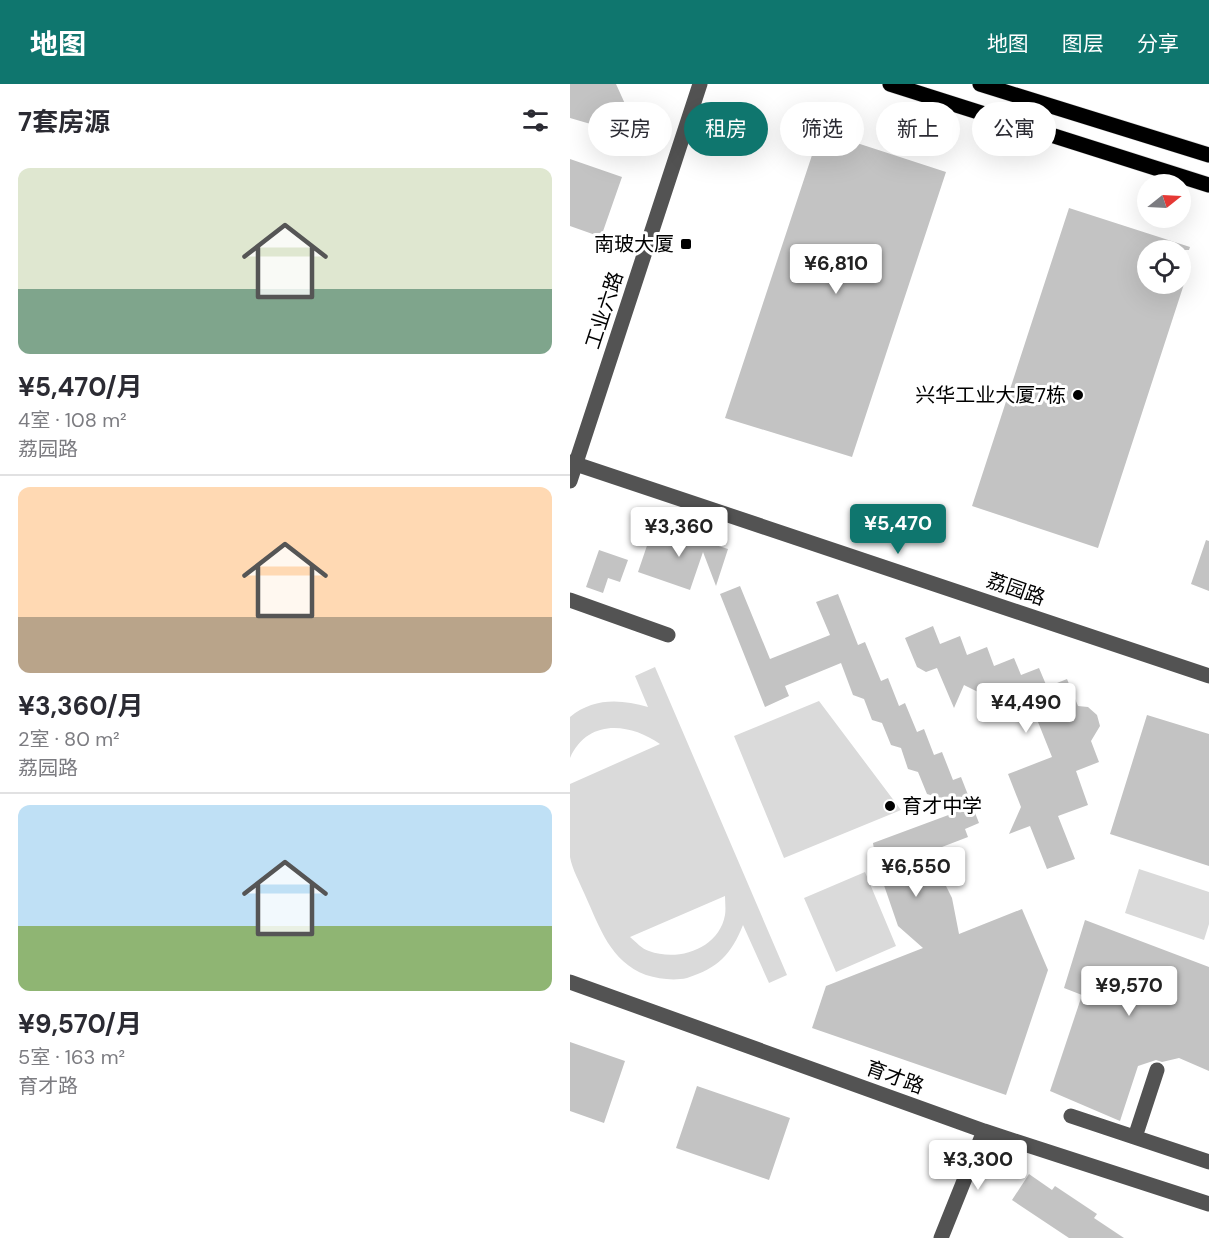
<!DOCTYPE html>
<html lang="zh">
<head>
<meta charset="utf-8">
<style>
	:root { --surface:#fff; --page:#f7f7f7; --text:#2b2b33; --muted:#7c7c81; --line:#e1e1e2; --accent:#0f766e }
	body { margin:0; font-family:"DM Sans","Noto Sans SC",sans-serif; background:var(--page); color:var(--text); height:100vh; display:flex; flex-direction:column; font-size:22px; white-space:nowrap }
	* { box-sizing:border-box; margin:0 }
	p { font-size:20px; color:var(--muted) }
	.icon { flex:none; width:33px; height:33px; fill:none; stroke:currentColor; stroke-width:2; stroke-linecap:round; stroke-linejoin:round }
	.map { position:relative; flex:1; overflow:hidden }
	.details { display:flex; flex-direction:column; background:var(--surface); width:570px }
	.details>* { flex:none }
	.hud { position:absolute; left:18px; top:18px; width:531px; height:54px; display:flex; gap:12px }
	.needle { width:39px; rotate:72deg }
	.buttons { position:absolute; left:567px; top:90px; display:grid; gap:12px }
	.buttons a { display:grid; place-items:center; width:54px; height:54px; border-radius:50%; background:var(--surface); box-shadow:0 6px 24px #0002; font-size:30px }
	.price { position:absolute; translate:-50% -51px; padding:0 14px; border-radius:6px; background:#fff; color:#222; font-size:20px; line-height:39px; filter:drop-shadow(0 2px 3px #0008) }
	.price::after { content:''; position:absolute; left:50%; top:36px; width:18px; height:14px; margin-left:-9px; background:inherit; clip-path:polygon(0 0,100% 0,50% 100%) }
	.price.selected { background:var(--accent); color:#fff }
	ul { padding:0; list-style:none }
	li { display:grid; align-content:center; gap:12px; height:318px; padding:0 18px }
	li+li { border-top:2px solid var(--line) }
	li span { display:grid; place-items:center; height:186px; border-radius:12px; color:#555 }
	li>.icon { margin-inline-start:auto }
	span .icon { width:108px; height:108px; fill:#fffc; stroke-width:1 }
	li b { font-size:26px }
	h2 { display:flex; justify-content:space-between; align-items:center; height:72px; padding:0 18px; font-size:26px }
	.chip { padding:0 21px; border-radius:27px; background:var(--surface); box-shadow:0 6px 24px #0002; font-size:21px; line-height:54px }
	.chip.selected { background:var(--accent); color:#fff }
	header { display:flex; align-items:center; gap:36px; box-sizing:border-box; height:84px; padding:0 30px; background:var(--accent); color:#fff }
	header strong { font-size:28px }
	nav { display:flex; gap:33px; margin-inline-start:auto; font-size:21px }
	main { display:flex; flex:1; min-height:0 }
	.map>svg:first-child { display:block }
	.green { fill:#dadada; fill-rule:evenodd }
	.building { fill:#c3c3c3 }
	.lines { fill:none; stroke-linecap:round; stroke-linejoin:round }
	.major-casing { stroke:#dbdbdb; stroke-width:16 }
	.minor { stroke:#535353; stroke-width:15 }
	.major { stroke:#000; stroke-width:15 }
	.poi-dot { fill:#000; stroke:#fff; stroke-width:2 }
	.labels { text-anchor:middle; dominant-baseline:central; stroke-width:6; stroke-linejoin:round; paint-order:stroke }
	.poi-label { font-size:20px; fill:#000; stroke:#fff; text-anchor:end }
	.street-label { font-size:20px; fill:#000; stroke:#fff }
</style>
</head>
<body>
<header>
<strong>地图</strong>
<nav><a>地图</a><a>图层</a><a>分享</a></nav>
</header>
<main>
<section class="details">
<h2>7套房源<svg class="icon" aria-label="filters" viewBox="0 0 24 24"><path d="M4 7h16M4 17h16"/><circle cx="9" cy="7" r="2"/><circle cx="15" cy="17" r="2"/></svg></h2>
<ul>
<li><span style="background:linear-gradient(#dfe7d0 65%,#7fa58c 0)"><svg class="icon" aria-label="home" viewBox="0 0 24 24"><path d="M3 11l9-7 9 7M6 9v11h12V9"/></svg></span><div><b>¥5,470/月</b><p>4室 · 108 m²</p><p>荔园路</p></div></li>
<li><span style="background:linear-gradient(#ffd9b3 70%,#b9a48a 0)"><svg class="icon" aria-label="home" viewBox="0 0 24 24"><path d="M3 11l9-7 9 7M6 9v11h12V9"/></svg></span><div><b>¥3,360/月</b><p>2室 · 80 m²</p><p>荔园路</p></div></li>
<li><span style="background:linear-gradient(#bfe0f5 65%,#8fb573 0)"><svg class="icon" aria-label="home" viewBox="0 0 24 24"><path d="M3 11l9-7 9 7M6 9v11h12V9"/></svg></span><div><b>¥9,570/月</b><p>5室 · 163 m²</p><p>育才路</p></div></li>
</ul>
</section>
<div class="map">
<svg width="639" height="1154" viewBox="0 0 639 1154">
	<rect width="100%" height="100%" fill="#fff"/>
	<path class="green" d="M85 583 217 891 199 899 173 841C161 871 148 884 117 894 104 897 89 895 76 891 40 877 30 844 15 811 10 799 2 785 0 773 0 749 0 723 0 700L90 660C60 639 18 634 0 674V633C23 614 50 615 78 623L65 592ZM155 812C155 818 156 825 155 831 149 865 108 878 79 867 72 865 66 858 60 853Z
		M249 617 331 726 214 774 164 652Z
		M569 785 639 808V840L634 856 555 829Z
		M295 788 326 862 266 888 234 814Z"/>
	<path class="building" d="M0 0H46L66 44 33 60 24 41 0 34Z
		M250 47 376 88 282 373 155 334Z
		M0 75 52 93 31 153 0 142Z
		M499 124 620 163 619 166H578V200H614L528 464 402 422Z
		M84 441 158 465 146 502 133 468 120 506 68 488Z
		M636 456 639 457V507L621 500Z
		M29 466 58 476 50 498 38 494 33 509 16 503Z
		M170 502 200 575 260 551 246 518 268 510 288 561 295 558 311 597 318 594 329 622 335 619 347 648 354 645 364 671 372 668 383 696 391 693 409 739 395 745 398 753 359 768 382 814 389 850 452 825 478 886 436 1011 242 944 256 902 353 864 328 842 306 778 303 759 400 723 357 710 348 688 338 685 331 664 321 661 312 639 302 636 294 615 283 611 271 579 215 602 219 612 195 623 150 510Z
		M363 542 370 560 390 552 397 571 417 563 424 582 444 574 451 591 469 584 477 603 497 595 508 622 518 623 527 631 530 642 521 657 529 678 506 687 518 721 488 732 505 775 477 785 460 742 439 750 451 723 438 690 482 673 464 628 456 626 451 613 436 619 427 615 422 602 408 608 394 601 384 624 367 584 356 588 347 583 335 554Z
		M577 631 639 650V782L540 750Z
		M515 836 639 883V987L609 974 592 978 586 976 568 982 550 1037 480 1007 512 911 494 904Z
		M0 958 55 977 34 1039 0 1027Z
		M127 1002 220 1034 199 1096 106 1064Z
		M459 1090 482 1106 485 1102 527 1130 524 1134 554 1154H499L442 1116Z"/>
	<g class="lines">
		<defs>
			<path id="major" d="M320 0 639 101
				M410 0 639 71"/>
		</defs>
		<use href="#major" class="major-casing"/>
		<path class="minor" d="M0 378 639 592
			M0 397 130 0
			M0 516 98 551
			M0 898 414 1047 639 1120
			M501 1032 639 1078
			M565 1053 587 986
			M371 1154 414 1047"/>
		<use href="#major" class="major"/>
	</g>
	<g class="poi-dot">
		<rect x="110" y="154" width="12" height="12" rx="3"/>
		<circle cx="508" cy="311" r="6"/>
		<circle cx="320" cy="722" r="6"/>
	</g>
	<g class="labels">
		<g class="poi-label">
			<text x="104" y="160">南玻大厦</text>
			<text x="496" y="311">兴华工业大厦7栋</text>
			<text x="332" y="722" text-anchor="start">育才中学</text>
		</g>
		<g class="street-label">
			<text transform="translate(34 226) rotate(-72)">工业六路</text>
			<text transform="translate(446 505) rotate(19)">荔园路</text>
			<text transform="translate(325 993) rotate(20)">育才路</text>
		</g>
	</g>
</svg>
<div class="buttons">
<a><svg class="needle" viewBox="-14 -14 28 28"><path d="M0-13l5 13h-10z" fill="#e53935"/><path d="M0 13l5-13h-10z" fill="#7c7c81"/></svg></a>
<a><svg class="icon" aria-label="locate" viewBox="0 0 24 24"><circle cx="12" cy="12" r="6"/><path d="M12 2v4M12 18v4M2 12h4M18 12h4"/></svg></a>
</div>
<b class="price" style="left:266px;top:211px">¥6,810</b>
<b class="price selected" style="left:328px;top:471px">¥5,470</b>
<b class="price" style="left:109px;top:474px">¥3,360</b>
<b class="price" style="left:456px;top:650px">¥4,490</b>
<b class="price" style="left:346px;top:814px">¥6,550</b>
<b class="price" style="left:559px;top:933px">¥9,570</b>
<b class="price" style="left:408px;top:1107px">¥3,300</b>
<div class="hud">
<a class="chip">买房</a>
<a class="chip selected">租房</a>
<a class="chip">筛选</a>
<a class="chip">新上</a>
<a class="chip">公寓</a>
</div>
</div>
</main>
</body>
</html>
